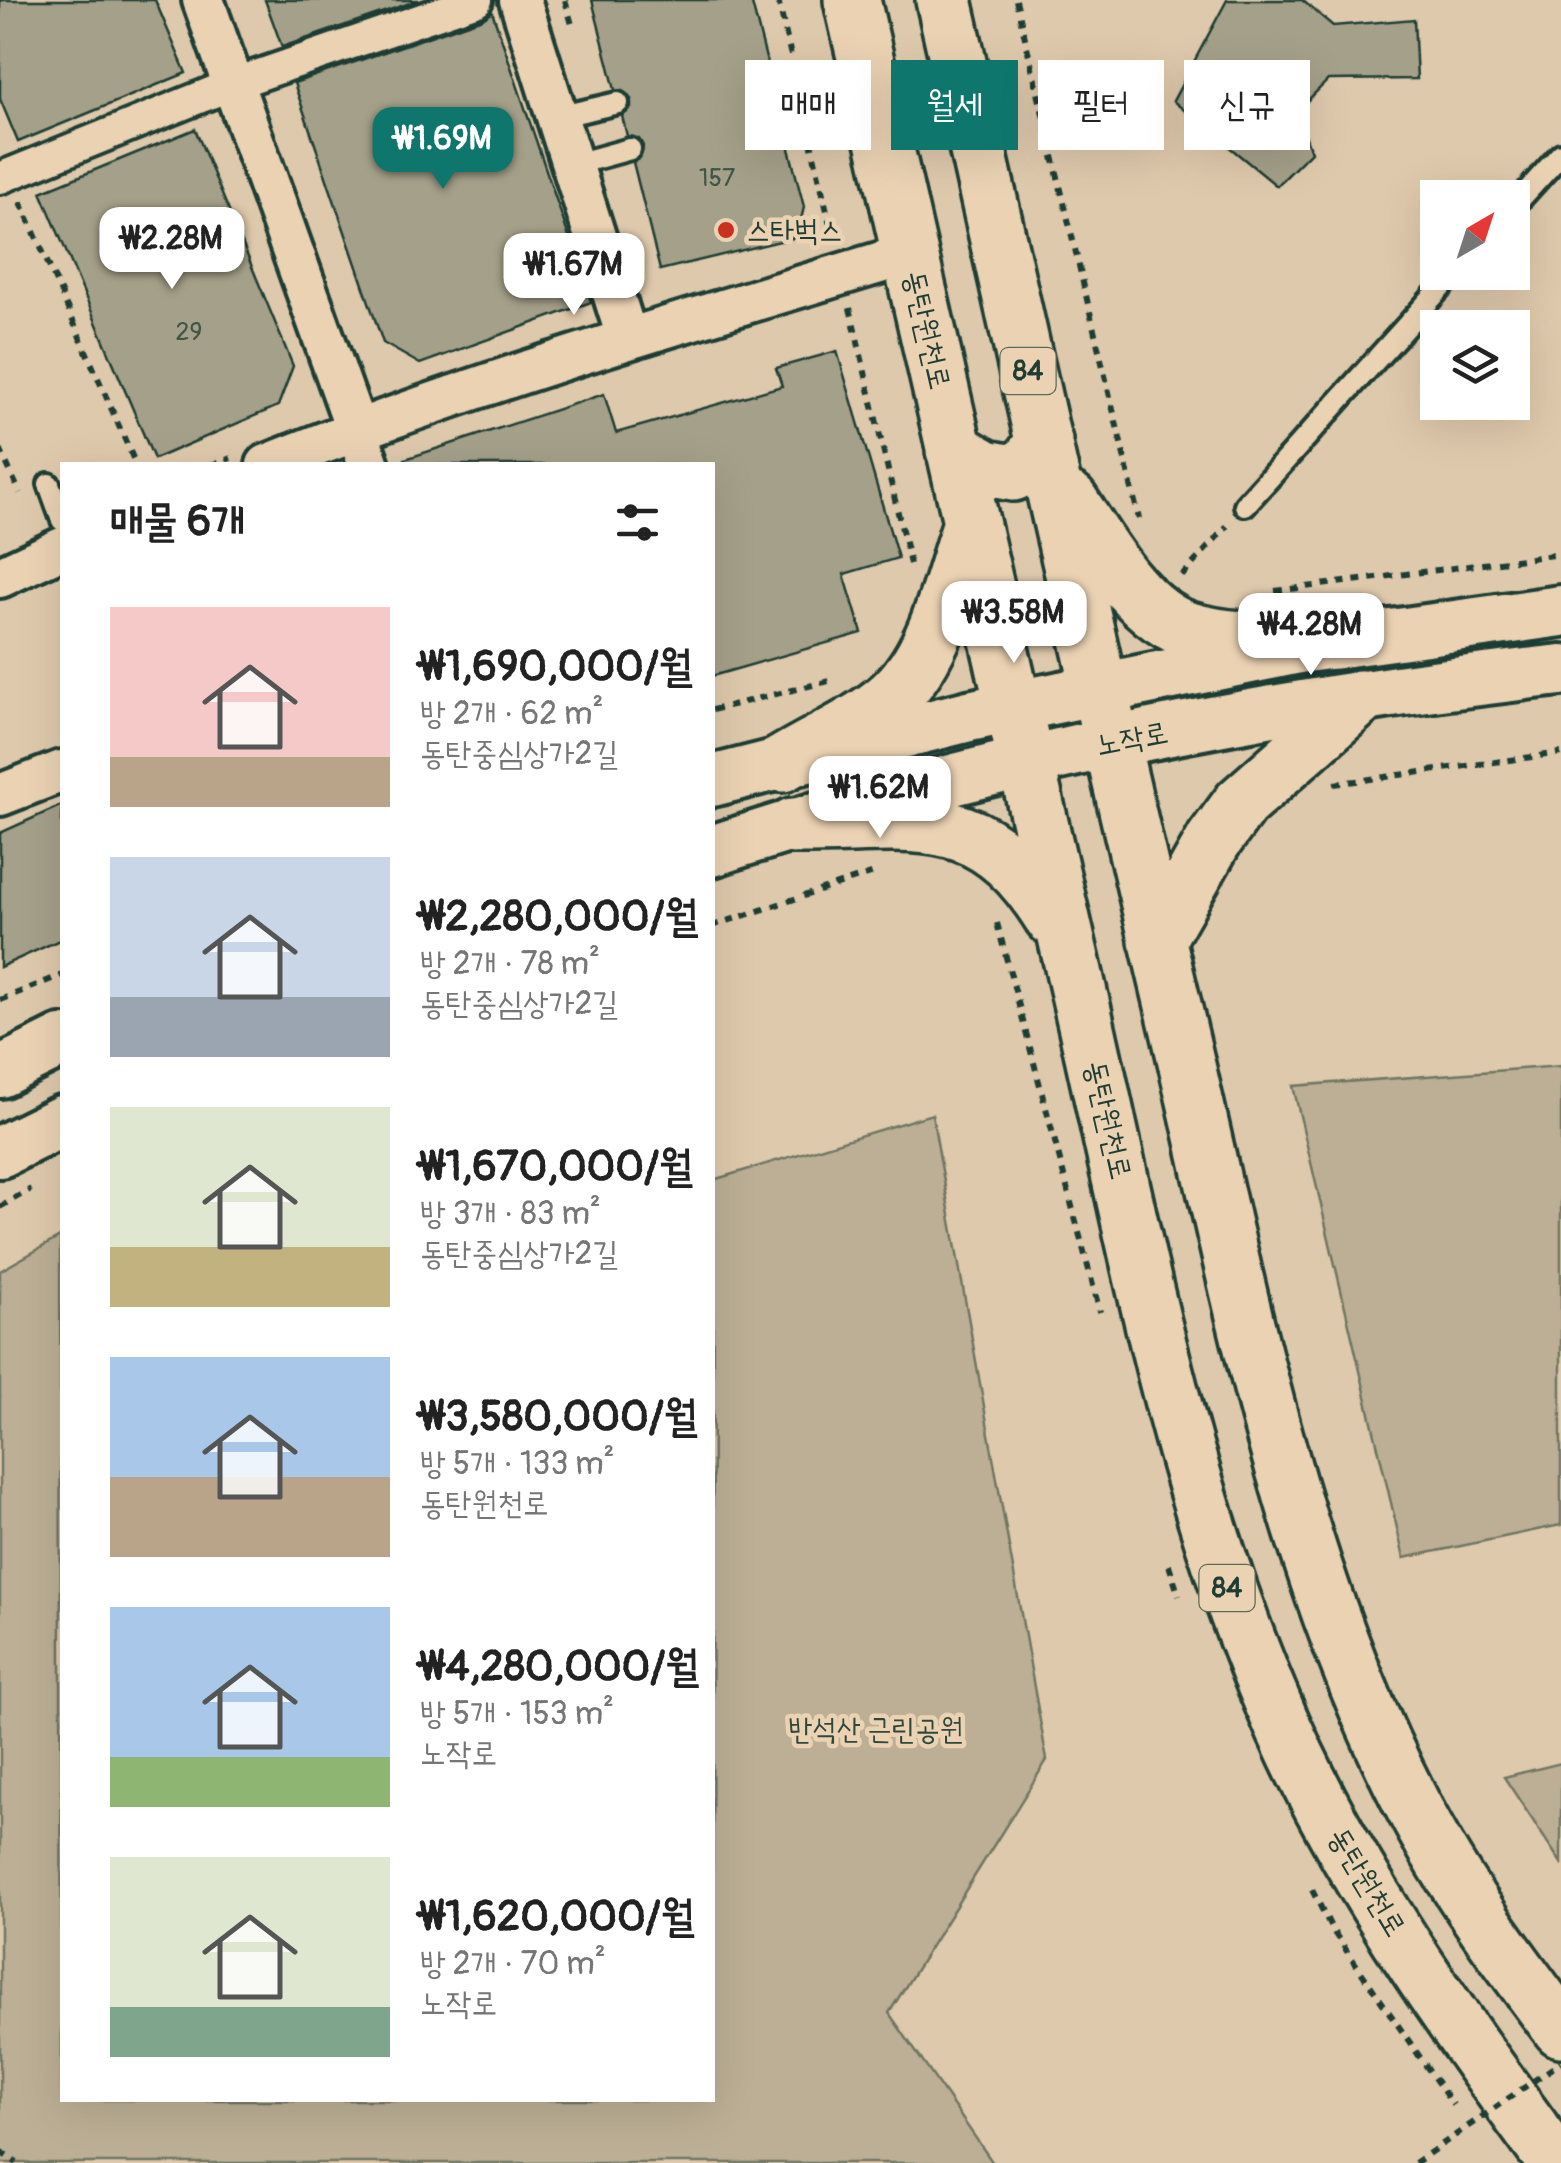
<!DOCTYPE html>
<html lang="ko">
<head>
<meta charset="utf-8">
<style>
	:root { --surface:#fff; --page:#f6f6f6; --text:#222; --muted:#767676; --accent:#0f766e }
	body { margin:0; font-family:Pangolin,"Poor Story",sans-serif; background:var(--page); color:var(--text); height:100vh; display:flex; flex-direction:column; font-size:38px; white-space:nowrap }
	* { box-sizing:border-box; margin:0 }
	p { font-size:32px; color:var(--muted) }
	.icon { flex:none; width:55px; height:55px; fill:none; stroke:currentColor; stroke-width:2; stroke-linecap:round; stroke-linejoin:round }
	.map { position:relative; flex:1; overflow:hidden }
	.details { position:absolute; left:60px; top:462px; width:655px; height:1640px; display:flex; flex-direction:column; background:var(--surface); border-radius:0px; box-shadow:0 10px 40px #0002 }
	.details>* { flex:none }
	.top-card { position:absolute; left:745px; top:60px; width:665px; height:90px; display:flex; gap:20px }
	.needle { width:65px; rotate:39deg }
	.buttons { position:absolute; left:1420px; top:180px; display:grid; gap:20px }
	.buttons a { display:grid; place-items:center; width:110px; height:110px; border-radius:0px; background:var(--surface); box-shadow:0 10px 40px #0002; font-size:50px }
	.price { position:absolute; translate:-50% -85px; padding:0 22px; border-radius:20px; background:#fff; color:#222; font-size:32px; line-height:65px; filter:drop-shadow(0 2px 5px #0008) }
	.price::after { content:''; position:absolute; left:50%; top:60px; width:30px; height:22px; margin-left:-15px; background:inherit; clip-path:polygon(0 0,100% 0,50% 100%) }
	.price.selected { background:var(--accent); color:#fff }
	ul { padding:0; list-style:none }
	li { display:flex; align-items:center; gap:30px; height:250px; padding:0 50px }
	li span { display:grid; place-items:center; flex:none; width:280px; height:200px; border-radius:0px; color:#555 }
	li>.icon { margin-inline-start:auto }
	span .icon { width:120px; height:120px; fill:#fffc; stroke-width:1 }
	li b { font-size:42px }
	h2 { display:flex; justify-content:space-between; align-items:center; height:120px; padding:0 50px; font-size:42px }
	.tag { padding:0 35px; border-radius:0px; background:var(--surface); box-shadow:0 10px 40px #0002; font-size:35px; line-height:90px }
	.tag.selected { background:var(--accent); color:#fff }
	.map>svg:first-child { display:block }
	.green { fill:#bcaf95; stroke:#6e7664; stroke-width:2.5 }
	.building { fill:#a5a089; stroke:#1f3d34; stroke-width:2.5 }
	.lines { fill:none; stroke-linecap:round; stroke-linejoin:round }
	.service-casing { stroke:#1f3d34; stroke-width:28 }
	.pedestrian-casing { stroke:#1f3d34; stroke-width:38 }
	.minor-casing { stroke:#1f3d34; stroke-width:48 }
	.tertiary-casing { stroke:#1f3d34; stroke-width:58 }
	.primary-casing { stroke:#1f3d34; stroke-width:62 }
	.path { stroke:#1f3d34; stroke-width:6; stroke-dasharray:8 8; stroke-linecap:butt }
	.service { stroke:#ebd2b3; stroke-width:20 }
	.pedestrian { stroke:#ebd2b3; stroke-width:30 }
	.minor { stroke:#ebd2b3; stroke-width:40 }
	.tertiary { stroke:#ebd2b3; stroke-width:50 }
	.primary { stroke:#ebd2b3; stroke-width:55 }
	.path-bridge { stroke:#1f3d34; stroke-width:6; stroke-dasharray:8 8; stroke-linecap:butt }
	.poi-dot { fill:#c8321e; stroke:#ebd2b3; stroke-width:4 }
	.labels { text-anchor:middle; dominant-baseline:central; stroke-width:9; stroke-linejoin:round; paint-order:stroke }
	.number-label { font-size:25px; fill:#405649 }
	.shield { fill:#ebd2b3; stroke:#5c6a5a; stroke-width:2.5 }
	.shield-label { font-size:28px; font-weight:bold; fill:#1f3d34 }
	.poi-label { font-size:30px; fill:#1f3d34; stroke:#ebd2b3; text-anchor:start }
	.street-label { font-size:30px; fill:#1f3d34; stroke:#ebd2b3 }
	.park-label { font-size:30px; fill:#2f483e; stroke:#ebd2b3 }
</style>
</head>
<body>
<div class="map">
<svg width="1561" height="2163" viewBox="0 0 1561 2163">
	<rect width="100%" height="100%" fill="#dfc9ac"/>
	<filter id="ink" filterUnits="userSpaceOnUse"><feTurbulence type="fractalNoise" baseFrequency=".01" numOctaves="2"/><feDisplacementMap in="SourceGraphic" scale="20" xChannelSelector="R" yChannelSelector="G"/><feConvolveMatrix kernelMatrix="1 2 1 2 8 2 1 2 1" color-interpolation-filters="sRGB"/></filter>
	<g filter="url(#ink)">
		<path class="green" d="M1561 1066V1525L1404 1558 1293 1086Z
			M932 1114 1047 1760 889 2013 993 2163H0V1271L60 1237 62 2100H712L713 1180Z
			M1561 1763V1863L1504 1777Z"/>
		<path class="building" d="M0 0H155L186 73 18 142 0 99Z
			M265 0H419L282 47Z
			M592 0H751L804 207 797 237 660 270 633 162 640 158 643 146 639 139 627 136 622 116 631 108V99L615 90Z
			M1227 0H1302L1333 26 1414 19 1417 79 1328 80 1297 111 1311 152 1277 186 1173 101Z
			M492 11 591 302 420 364 383 343 294 83 483 18Z
			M195 129 293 366 278 406 154 459 41 192Z
			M837 351 898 558 844 574 862 633 712 676V465H406L405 459 604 394 616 433 782 386 776 368Z
			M62 805V939L0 967V833Z"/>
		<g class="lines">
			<defs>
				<path id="service" d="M557 117 618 103
					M572 165 630 149
					M1512 208 1561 154
					M49 484 62 520
					M1245 505 1455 272"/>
				<path id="pedestrian" d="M0 178 233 84 477 0"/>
				<path id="minor" d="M203 0 369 465
					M520 0 627 337
					M267 465C477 381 693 319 909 254
					M0 577 62 548
					M0 795 62 771"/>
				<path id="tertiary" d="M712 781 969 716 1299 648 1561 611
					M712 851C987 759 1274 702 1561 670
					M0 1072 62 1041
					M0 1152 62 1121"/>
				<path id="primary" d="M852 0C927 334 1005 668 1081 1002 1139 1256 1184 1517 1296 1755 1365 1900 1461 2034 1556 2163
					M944 0C1020 335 1093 671 1173 1005 1237 1275 1284 1557 1413 1806 1454 1886 1507 1957 1561 2029
					M954 450 986 468 1013 473 1030 462 1044 441
					M1070 501C1098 543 1137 615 1189 630 1235 644 1289 639 1336 641
					M782 764C816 743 859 725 889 699 937 658 950 584 970 526
					M793 826C916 827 979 800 1052 917
					M1157 940 1214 840 1241 803 1360 698"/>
			</defs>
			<use href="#service" class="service-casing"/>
			<use href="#pedestrian" class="pedestrian-casing"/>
			<use href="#minor" class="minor-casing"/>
			<use href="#tertiary" class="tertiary-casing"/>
			<use href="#primary" class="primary-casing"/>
			<path class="path" d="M565 0 573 28
				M778 0 833 237
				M1016 0 1139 519
				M21 202 136 465
				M850 308 910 564
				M0 449 20 493
				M211 465 231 458
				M1182 576 1227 526
				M1275 591 1561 554
				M712 710 833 680
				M1334 784 1561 753
				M997 923 1100 1312
				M712 926 877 872
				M0 1000 62 975
				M0 1207 31 1189
				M1169 1565 1179 1596
				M1312 1890 1333 1931 1453 2105
				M0 2152 17 2163"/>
			<use href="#service" class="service"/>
			<use href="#pedestrian" class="pedestrian"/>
			<use href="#minor" class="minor"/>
			<use href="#tertiary" class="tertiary"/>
			<use href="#primary" class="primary"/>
			<path class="path-bridge" d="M1415 2163 1561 2062"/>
		</g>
	</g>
	<circle class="poi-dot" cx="726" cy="230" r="10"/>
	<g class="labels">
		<g class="number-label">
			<text x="717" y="178">157</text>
			<text x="189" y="332">29</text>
		</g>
		<g class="shield">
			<rect x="1000.5" y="348" width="55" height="46" rx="8"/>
			<rect x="1199.5" y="1565" width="55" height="46" rx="8"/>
		</g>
		<g class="shield-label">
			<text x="1028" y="371">84</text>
			<text x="1227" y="1588">84</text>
		</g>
		<g class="poi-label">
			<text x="746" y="230">스타벅스</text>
		</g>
		<g class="street-label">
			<text transform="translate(927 330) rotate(77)">동탄원천로</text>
			<text transform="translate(1132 739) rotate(-11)">노작로</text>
			<text transform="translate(1108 1120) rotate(77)">동탄원천로</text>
			<text transform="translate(1367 1882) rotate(59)">동탄원천로</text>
		</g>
		<g class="park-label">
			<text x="876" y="1729">반석산 근린공원</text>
		</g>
	</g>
</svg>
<div class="buttons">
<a><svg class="needle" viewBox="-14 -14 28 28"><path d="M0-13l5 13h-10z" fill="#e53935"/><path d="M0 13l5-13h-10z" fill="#767676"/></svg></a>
<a><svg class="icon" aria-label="layers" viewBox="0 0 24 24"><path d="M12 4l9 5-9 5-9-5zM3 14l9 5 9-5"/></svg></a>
</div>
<b class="price selected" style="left:443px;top:192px">₩1.69M</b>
<b class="price" style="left:172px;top:292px">₩2.28M</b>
<b class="price" style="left:574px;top:318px">₩1.67M</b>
<b class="price" style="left:1014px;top:666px">₩3.58M</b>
<b class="price" style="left:1311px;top:678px">₩4.28M</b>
<b class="price" style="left:880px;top:841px">₩1.62M</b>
<div class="top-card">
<a class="tag">매매</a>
<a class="tag selected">월세</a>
<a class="tag">필터</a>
<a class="tag">신규</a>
</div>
<section class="details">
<h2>매물 6개<svg class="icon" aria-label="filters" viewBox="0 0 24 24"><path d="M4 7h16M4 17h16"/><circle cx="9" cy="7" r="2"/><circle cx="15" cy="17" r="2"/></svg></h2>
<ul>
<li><span style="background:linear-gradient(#f6c9c9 75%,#b9a48a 0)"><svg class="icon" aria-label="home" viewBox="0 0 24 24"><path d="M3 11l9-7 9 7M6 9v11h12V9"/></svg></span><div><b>₩1,690,000/월</b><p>방 2개 · 62 m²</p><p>동탄중심상가2길</p></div></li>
<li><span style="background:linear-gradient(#c9d6e8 70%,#9aa5b1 0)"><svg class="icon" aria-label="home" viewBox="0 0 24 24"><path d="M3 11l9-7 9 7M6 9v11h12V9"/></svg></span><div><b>₩2,280,000/월</b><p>방 2개 · 78 m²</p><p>동탄중심상가2길</p></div></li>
<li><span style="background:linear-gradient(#dfe7d0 70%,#c2b280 0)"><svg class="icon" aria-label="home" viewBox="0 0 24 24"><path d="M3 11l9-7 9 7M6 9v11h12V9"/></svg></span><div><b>₩1,670,000/월</b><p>방 3개 · 83 m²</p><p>동탄중심상가2길</p></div></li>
<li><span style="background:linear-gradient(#a9c7e8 60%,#b9a48a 0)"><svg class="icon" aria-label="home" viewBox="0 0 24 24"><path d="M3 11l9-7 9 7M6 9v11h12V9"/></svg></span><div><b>₩3,580,000/월</b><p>방 5개 · 133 m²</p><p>동탄원천로</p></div></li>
<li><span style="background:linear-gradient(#a9c7e8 75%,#8fb573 0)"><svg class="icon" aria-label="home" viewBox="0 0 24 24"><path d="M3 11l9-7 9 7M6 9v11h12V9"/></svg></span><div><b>₩4,280,000/월</b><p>방 5개 · 153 m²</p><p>노작로</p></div></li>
<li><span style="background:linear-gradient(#dfe7d0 75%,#7fa58c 0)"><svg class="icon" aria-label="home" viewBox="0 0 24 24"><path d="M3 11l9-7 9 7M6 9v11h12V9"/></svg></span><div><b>₩1,620,000/월</b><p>방 2개 · 70 m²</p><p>노작로</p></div></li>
</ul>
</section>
</div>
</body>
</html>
